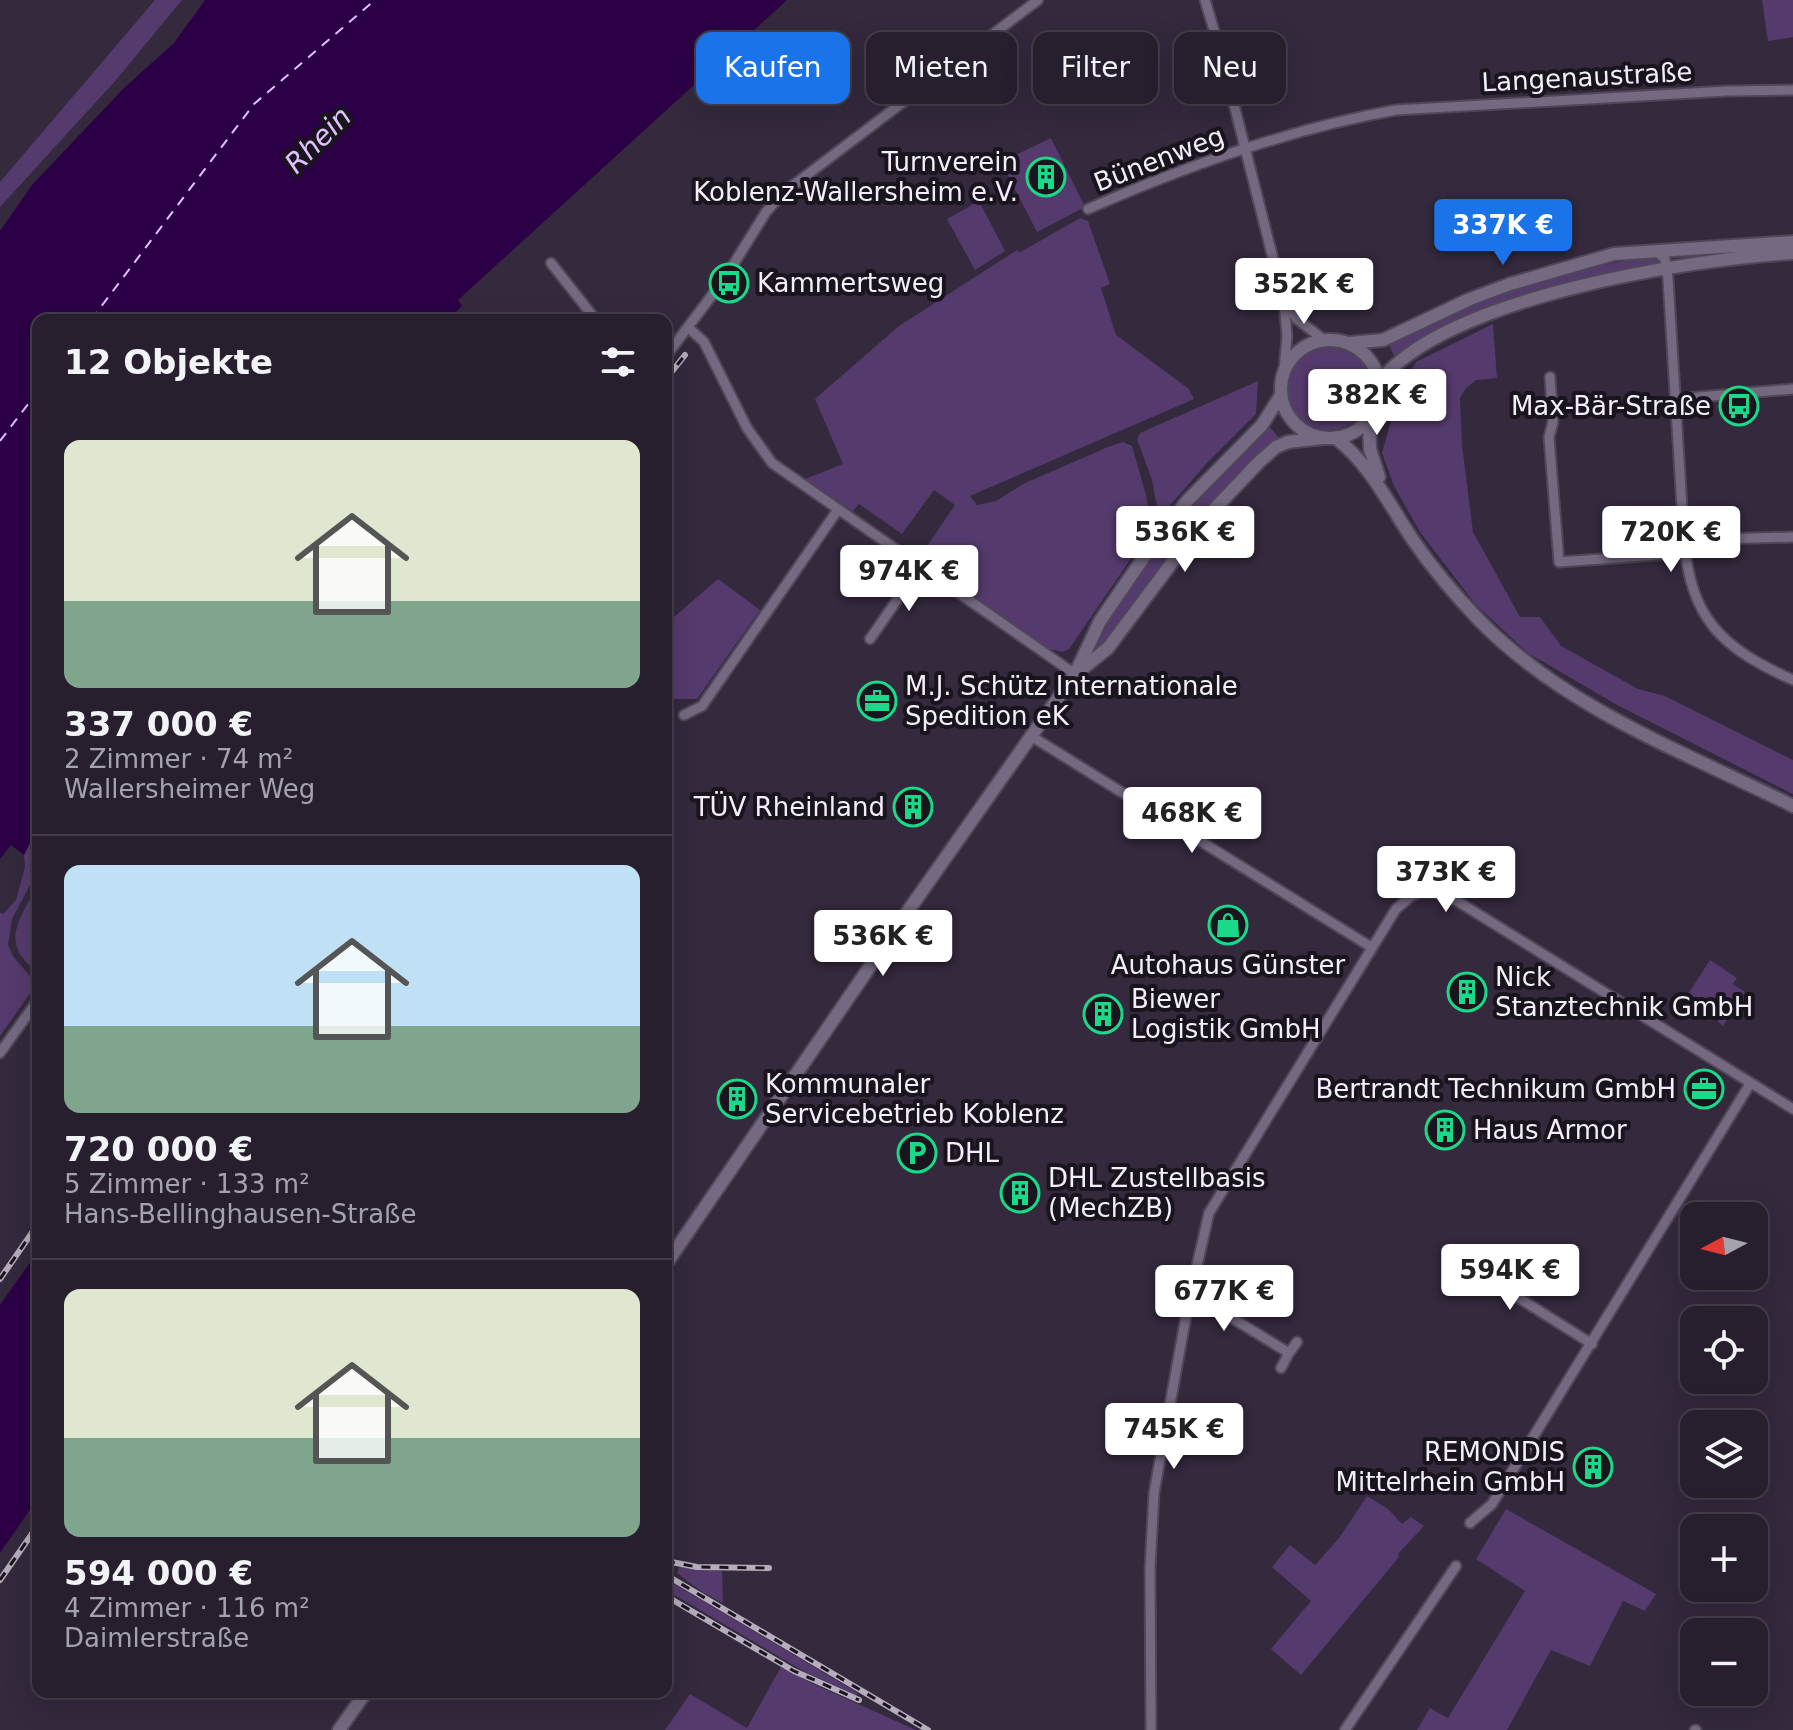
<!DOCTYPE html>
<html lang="de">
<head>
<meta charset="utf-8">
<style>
	:root { --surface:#271f2e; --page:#2f2736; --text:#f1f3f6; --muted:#a4a2aa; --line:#433d4a; --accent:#1a73e8 }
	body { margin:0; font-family:"DejaVu Sans",sans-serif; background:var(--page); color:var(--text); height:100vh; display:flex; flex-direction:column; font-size:30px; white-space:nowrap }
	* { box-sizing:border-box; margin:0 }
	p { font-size:26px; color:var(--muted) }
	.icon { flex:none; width:44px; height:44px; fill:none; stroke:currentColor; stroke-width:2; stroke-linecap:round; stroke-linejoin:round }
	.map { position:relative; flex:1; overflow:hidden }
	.drawer { position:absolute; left:32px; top:314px; width:640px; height:1384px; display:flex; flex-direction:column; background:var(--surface); border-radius:16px; box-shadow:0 8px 32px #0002,0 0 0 2px var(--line) }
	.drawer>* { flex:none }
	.top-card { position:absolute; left:696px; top:32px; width:760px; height:72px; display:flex; gap:16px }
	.needle { width:52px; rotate:263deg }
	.tools { position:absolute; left:1680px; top:1202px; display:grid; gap:16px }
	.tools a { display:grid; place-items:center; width:88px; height:88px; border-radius:16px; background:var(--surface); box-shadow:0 8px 32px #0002,0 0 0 2px var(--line); font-size:40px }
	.price { position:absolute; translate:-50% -68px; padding:0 18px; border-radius:8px; background:#fff; color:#222; font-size:26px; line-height:52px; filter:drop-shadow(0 2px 4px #0008) }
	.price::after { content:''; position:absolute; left:50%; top:48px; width:24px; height:18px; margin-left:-12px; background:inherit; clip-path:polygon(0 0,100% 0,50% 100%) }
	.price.current { background:var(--accent); color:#fff }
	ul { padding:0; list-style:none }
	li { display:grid; align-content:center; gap:16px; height:424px; padding:0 32px }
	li+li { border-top:2px solid var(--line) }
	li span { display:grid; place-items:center; height:248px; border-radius:16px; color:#555 }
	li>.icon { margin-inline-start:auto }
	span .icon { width:144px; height:144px; fill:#fffc; stroke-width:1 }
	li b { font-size:34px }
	h2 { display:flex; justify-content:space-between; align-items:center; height:96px; padding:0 32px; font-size:34px }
	.pill { padding:0 28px; border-radius:16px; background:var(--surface); box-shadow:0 8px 32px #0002,0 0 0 2px var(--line); font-size:28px; line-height:72px }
	.pill.current { background:var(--accent); color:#fff }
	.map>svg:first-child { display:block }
	.green { fill:#553b6d }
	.water { fill:#2c0046 }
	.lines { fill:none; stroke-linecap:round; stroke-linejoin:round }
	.ferry { stroke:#e0c1ff; stroke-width:2; stroke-dasharray:10 8; stroke-linecap:butt }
	.street-casing { stroke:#4f4758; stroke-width:13 }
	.secondary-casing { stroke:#4f4758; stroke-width:16 }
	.street { stroke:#746980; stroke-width:9 }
	.secondary { stroke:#746980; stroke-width:12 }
	.rail-casing { stroke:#b5acbc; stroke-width:6 }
	.rail { stroke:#19141d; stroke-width:3; stroke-dasharray:9; stroke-linecap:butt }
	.labels { text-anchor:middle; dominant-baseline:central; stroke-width:8; stroke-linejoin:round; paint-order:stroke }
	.street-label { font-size:26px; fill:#f4edfb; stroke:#19141d }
	.poi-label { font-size:26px; fill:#f4edfb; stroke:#19141d; text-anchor:start }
	.water-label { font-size:28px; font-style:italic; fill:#e0c1ff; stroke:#19141d }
</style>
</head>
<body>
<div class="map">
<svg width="1793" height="1730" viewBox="0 0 1793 1730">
	<rect width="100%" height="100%" fill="#34293d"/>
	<path class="green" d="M155 0H182L116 80 0 207V182Z
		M1762 0H1793V37L1768 41Z
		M1051 138 1085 207 1037 232 1001 162Z
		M979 201 1005 251 975 270 947 219Z
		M1080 218 1088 221 1110 284 1101 288 1116 335 1189 389 1194 399 970 496 977 505 996 501 1025 483 1108 447 1123 442 1132 446 1146 495 1152 528 1069 649 1063 652 1049 649 919 558 955 505 934 490 902 534 859 504 853 511 805 479 843 464 815 399 899 326 1017 250 1019 253Z
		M1658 255 1662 264 1594 280 1423 341 1395 357 1387 342 1479 299 1559 273Z
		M1493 324 1497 378 1476 380 1466 388 1460 398 1462 445 1473 532 1520 617H1540L1561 646 1638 689 1665 696 1793 760V794L1619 706 1528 653 1476 605 1420 532 1394 486 1382 453 1401 386 1416 362Z
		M1287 388a42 42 0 1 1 84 0a42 42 0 1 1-84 0Z
		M1258 381 1256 414 1207 463 1159 518 1152 480 1137 439 1140 433Z
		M1268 425 1281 440 1269 447 1106 645 1093 651 1091 647 1094 640 1134 580 1191 504Z
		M718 579 760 610 697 699H666V624Z
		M38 827V870L12 919 8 945 13 956 38 986 31 992 0 1036V913L3 914 16 900 25 867 24 855Z
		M38 886V973C32 967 24 961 20 954 6 932 28 904 38 886Z
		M1710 960 1737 978 1733 984 1745 992 1723 1026 1719 1023 1713 1010 1688 998 1685 1003 1683 1002Z
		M1367 1496 1388 1509 1402 1524 1411 1517 1424 1526 1398 1554 1399 1557 1301 1675 1271 1649 1311 1601 1272 1567 1290 1545 1315 1565 1339 1538Z
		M1506 1509 1656 1594 1645 1611 1623 1601 1590 1666 1551 1650 1507 1730H1417L1430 1708 1448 1718 1525 1591 1476 1559Z
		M680 1566 722 1571 723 1603 702 1592 677 1573Z
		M671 1582 858 1693 857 1696 805 1672 666 1590Z
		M781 1667 811 1683 916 1730H665L690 1694 747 1728Z"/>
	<path class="water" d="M205 0H787L458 300 462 306 447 320H38V827L24 855 11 845 0 859V231L32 185 124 88 174 43Z
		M38 1251V1498L0 1553V1305Z"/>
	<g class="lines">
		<path class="ferry" d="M91 320 254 104 375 0
			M0 441 38 391"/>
		<defs>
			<path id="street" d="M1205 0 1222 57 1284 302 1287 336 1284 370
				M1088 209C1184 167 1293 128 1396 110L1727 91 1793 90
				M1656 251 1665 259 1668 279 1684 540C1691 620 1722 648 1793 680
				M551 263 596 320
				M1286 304 1297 319 1324 340
				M689 328 704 342 747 428 772 463 1075 674
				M666 356 725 278 766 212 783 193 1038 0
				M1550 377 1553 422 1549 437 1559 562 1685 553
				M1675 399 1793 389
				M1684 540 1793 537
				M870 639 920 567
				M684 715 702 706 837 511
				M1031 736 1371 947
				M0 1053 38 1000
				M1486 1261 1479 1273 1592 1344
				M1191 1293 1289 1353 1281 1368
				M1289 1353 1297 1342
				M1470 1523 1492 1504 1750 1084
				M1151 1730 1150 1569 1154 1493 1188 1305 1209 1213 1396 909 1411 896 1422 892 1444 894 1457 901 1793 1109
				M1345 1730 1456 1566
				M1695 1730H1696"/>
			<path id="secondary" d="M1281 389a49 49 0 1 1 98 0a49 49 0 1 1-98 0Z
				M1349 343 1383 340 1470 299 1510 284 1614 254 1793 242
				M1379 383C1441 298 1691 259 1793 253
				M1369 419 1370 449 1379 477
				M1336 438C1371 466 1388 503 1413 540 1432 568 1455 595 1479 620 1566 709 1684 752 1793 806
				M1077 673 1108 648 1204 520 1258 463 1276 447 1288 442 1323 438
				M666 1264 908 911 1075 674 1100 621 1144 557 1187 501 1262 425 1281 395
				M339 1730 366 1692"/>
		</defs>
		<use href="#street" class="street-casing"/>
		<use href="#secondary" class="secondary-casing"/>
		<use href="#street" class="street"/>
		<use href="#secondary" class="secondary"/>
		<defs>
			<path id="rail" d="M666 379 685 355
				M666 830 670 862 666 901
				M0 1279 38 1224
				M666 1561 697 1567 769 1568
				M666 1575 928 1730
				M0 1580 38 1525
				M666 1596 794 1671 859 1700"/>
		</defs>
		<use href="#rail" class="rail-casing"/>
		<use href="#rail" class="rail"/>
	</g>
	<defs>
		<symbol id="building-ring" viewBox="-11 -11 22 22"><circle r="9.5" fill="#19141d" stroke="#1ad988" stroke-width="1.5"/><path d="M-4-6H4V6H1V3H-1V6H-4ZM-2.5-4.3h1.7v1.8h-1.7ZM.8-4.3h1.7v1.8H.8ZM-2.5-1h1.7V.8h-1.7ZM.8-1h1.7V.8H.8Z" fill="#1ad988"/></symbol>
		<symbol id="bus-ring" viewBox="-11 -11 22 22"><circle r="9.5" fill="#19141d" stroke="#1ad988" stroke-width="1.5"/><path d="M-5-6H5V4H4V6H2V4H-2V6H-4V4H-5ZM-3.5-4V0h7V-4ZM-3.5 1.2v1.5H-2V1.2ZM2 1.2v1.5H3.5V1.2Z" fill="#1ad988"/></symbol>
		<symbol id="office-ring" viewBox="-11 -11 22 22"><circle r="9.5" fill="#19141d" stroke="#1ad988" stroke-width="1.5"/><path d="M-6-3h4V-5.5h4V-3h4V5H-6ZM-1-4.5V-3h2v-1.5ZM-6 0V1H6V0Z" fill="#1ad988"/></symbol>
		<symbol id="shop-ring" viewBox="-11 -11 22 22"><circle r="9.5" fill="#19141d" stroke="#1ad988" stroke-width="1.5"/><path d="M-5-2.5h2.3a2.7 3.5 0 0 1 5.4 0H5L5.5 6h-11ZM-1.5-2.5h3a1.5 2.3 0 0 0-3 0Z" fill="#1ad988"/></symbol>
		<symbol id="parking-ring" viewBox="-11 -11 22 22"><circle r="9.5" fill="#19141d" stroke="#1ad988" stroke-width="1.5"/><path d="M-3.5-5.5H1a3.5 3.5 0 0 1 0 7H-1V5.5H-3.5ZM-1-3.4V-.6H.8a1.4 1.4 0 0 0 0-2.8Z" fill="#1ad988"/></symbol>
	</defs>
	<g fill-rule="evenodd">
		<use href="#building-ring" x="1024" y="155" width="44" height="44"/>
		<use href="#bus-ring" x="707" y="261" width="44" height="44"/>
		<use href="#bus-ring" x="1717" y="384" width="44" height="44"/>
		<use href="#office-ring" x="855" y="679" width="44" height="44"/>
		<use href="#building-ring" x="891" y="785" width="44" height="44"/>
		<use href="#shop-ring" x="1206" y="903" width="44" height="44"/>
		<use href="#building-ring" x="1445" y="970" width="44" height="44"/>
		<use href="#building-ring" x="1081" y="992" width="44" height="44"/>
		<use href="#office-ring" x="1682" y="1067" width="44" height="44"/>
		<use href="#building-ring" x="715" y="1077" width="44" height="44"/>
		<use href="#building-ring" x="1423" y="1108" width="44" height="44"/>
		<use href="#parking-ring" x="895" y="1131" width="44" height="44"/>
		<use href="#building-ring" x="998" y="1171" width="44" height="44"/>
		<use href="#building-ring" x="1571" y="1445" width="44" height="44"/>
	</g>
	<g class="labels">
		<g class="street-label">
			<text transform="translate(1587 77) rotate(-3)">Langenaustraße</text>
			<text transform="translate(1159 159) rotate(-21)">Bünenweg</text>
		</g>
		<g class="poi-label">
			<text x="1018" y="162" text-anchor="end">Turnverein<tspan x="1018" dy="30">Koblenz-Wallersheim e.V.</tspan></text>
			<text x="757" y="283">Kammertsweg</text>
			<text x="1711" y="406" text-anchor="end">Max-Bär-Straße</text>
			<text x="905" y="686">M.J. Schütz Internationale<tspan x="905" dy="30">Spedition eK</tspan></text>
			<text x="885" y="807" text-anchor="end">TÜV Rheinland</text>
			<text x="1228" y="965" text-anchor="middle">Autohaus Günster</text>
			<text x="1495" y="977">Nick<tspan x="1495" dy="30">Stanztechnik GmbH</tspan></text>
			<text x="1131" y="999">Biewer<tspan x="1131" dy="30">Logistik GmbH</tspan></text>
			<text x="765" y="1084">Kommunaler<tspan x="765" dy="30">Servicebetrieb Koblenz</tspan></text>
			<text x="1676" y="1089" text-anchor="end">Bertrandt Technikum GmbH</text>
			<text x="1473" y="1130">Haus Armor</text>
			<text x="945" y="1153">DHL</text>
			<text x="1048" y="1178">DHL Zustellbasis<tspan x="1048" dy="30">(MechZB)</tspan></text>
			<text x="1565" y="1452" text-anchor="end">REMONDIS<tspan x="1565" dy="30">Mittelrhein GmbH</tspan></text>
		</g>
		<g class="water-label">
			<text transform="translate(318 140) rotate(-45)">Rhein</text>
		</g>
	</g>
</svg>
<div class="tools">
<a><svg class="needle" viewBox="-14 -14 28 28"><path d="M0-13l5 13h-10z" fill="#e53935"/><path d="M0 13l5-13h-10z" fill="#a4a2aa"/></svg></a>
<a><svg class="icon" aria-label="locate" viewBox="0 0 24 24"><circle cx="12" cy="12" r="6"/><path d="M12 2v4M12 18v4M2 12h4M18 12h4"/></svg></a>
<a><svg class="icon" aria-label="layers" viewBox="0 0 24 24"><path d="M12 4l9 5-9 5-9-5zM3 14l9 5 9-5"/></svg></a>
<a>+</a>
<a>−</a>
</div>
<b class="price current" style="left:1503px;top:267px">337K €</b>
<b class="price" style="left:1304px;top:326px">352K €</b>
<b class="price" style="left:1377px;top:437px">382K €</b>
<b class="price" style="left:1185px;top:574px">536K €</b>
<b class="price" style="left:1671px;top:574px">720K €</b>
<b class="price" style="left:909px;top:613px">974K €</b>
<b class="price" style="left:1192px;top:855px">468K €</b>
<b class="price" style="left:1446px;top:914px">373K €</b>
<b class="price" style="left:883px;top:978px">536K €</b>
<b class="price" style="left:1510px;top:1312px">594K €</b>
<b class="price" style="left:1224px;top:1333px">677K €</b>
<b class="price" style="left:1174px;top:1471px">745K €</b>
<div class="top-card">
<a class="pill current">Kaufen</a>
<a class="pill">Mieten</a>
<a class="pill">Filter</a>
<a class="pill">Neu</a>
</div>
<section class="drawer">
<h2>12 Objekte<svg class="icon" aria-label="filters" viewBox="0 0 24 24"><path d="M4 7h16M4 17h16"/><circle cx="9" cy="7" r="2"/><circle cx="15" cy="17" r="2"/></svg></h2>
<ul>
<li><span style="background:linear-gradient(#dfe7d0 65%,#7fa58c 0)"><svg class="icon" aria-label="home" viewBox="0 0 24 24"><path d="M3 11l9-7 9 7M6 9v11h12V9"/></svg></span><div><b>337 000 €</b><p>2 Zimmer · 74 m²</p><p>Wallersheimer Weg</p></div></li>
<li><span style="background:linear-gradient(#bfe0f5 65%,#7fa58c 0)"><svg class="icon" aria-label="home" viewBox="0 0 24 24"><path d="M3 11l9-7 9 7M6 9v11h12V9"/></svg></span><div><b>720 000 €</b><p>5 Zimmer · 133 m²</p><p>Hans-Bellinghausen-Straße</p></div></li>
<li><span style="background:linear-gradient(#dfe7d0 60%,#7fa58c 0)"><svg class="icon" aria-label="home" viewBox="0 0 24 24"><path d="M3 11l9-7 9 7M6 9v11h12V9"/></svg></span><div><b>594 000 €</b><p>4 Zimmer · 116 m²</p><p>Daimlerstraße</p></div></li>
</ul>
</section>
</div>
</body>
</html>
